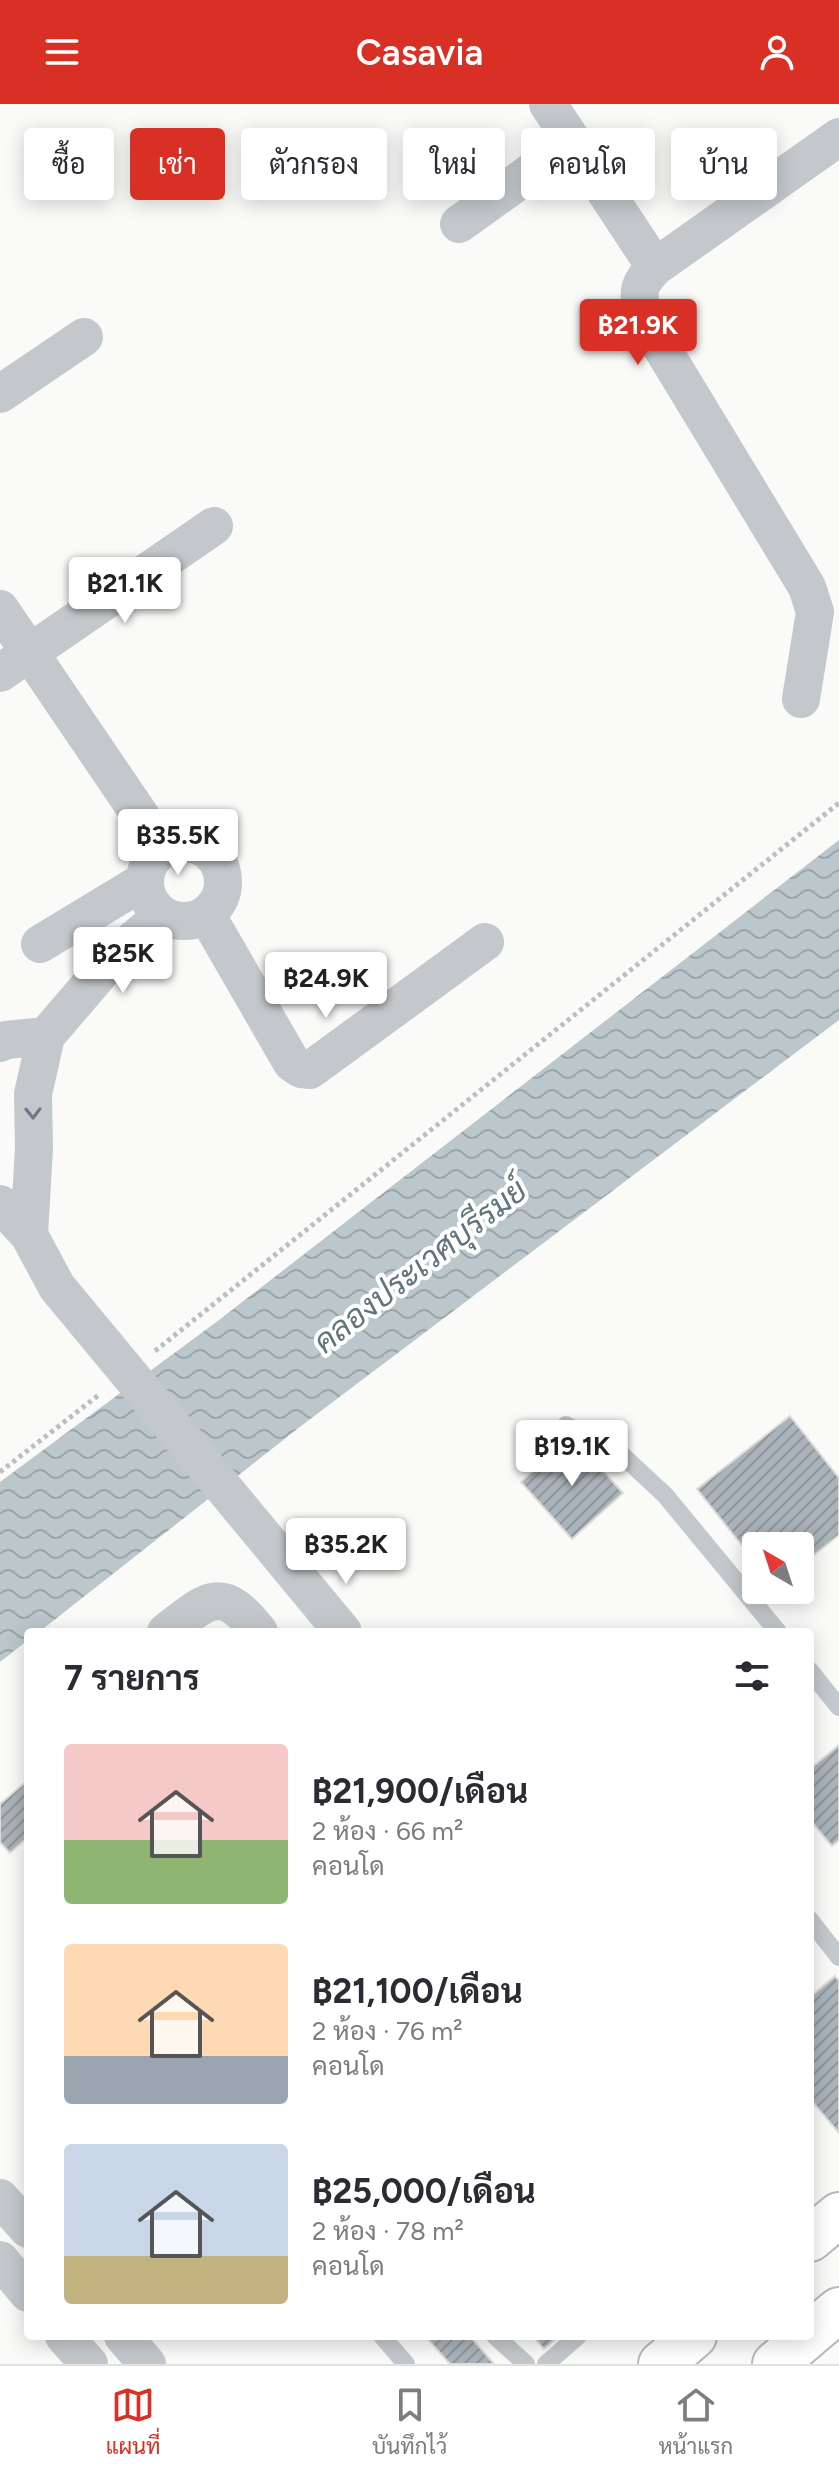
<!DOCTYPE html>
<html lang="th">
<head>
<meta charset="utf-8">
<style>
	:root { --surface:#fff; --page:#f7f7f7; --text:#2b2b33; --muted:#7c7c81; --line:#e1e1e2; --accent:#d93025 }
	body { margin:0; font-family:Figtree,Sarabun,sans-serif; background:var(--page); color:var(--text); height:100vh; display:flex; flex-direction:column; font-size:30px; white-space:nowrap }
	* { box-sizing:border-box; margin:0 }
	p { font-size:26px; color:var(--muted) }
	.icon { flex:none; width:44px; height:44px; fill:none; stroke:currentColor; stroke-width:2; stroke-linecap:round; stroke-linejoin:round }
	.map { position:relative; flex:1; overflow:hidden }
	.sheet { position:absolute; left:24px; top:1524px; width:790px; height:712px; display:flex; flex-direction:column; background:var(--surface); border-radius:8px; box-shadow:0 4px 20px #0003 }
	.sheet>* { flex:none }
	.top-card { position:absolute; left:24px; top:24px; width:792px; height:72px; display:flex; gap:16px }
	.needle { width:52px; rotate:321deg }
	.buttons { position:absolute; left:742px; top:1428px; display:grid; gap:16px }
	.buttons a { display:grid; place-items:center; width:72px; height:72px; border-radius:8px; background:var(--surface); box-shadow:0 4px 20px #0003; font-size:40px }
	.price { position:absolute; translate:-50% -68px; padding:0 18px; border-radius:8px; background:#fff; color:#222; font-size:26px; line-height:52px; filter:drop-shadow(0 2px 4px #0008) }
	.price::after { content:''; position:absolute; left:50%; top:48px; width:24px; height:18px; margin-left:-12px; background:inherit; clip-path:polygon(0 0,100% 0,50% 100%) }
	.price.on { background:var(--accent); color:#fff }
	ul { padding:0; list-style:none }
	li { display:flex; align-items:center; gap:24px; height:200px; padding:0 40px }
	li span { display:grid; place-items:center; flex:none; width:224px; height:160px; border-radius:8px; color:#555 }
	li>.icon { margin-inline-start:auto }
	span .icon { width:96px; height:96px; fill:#fffc; stroke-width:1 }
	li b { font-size:34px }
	h2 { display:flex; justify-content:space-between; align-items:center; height:96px; padding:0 40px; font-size:34px }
	.chip { padding:0 28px; border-radius:8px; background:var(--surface); box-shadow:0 4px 20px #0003; font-size:28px; line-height:72px }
	.chip.on { background:var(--accent); color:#fff }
	header { display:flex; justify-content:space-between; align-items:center; height:104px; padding:0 40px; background:var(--accent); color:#fff; font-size:36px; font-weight:600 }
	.menu { display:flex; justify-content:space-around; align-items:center; height:112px; border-top:2px solid var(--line); background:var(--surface); font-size:22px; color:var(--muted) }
	.menu a { display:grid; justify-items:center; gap:4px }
	.menu .on { color:var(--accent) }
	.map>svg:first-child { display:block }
	.water { fill:url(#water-waves) }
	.building { fill:url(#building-hatch); stroke:#dcdcda; stroke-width:2 }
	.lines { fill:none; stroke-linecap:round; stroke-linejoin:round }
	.primary-casing { stroke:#b5babe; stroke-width:48 }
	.path { stroke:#bbbfc2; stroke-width:5; stroke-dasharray:4 4; stroke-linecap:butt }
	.service { stroke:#c3c8cc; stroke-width:18 }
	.minor { stroke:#c3c8cc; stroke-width:38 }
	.primary { stroke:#fff; stroke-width:44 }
	.oneway { stroke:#6a7a87 }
	.labels { text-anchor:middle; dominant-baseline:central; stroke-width:8; stroke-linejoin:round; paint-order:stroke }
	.water-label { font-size:32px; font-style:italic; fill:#60757c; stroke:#fff }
</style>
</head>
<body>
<header><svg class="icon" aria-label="menu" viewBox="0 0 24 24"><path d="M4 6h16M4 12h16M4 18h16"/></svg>Casavia<svg class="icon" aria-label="person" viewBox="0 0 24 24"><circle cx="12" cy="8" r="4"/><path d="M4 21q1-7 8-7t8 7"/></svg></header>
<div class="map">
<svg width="839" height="2260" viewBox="0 0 839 2260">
	<defs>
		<pattern id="water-waves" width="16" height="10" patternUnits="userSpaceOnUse" patternTransform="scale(2)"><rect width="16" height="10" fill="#bbc7cb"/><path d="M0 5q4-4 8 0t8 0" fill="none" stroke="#9ca6aa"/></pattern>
		<pattern id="building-hatch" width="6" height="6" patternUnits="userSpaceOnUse" patternTransform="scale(2)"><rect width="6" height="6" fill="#aab3b9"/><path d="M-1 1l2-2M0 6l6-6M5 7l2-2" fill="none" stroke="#8e969c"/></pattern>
	</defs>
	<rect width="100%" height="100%" fill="#fafaf8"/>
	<path class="water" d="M839 736V916L301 1322 39 1528H28V1536L0 1558V1378L219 1216Z"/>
	<path class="building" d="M790 1312 839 1374V1431L800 1462V1442H756V1459L697 1385Z
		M572 1332 623 1389 572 1435 521 1378Z
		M839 1641V1736L832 1742 810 1716V1665Z
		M28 1676V1733L10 1749 0 1738V1700Z
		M835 1872 839 1877V2029L810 1995V1893Z
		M425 2232H470L494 2260H450Z
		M533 2232H559L544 2245Z"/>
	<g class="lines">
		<defs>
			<path id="primary" d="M810 2135 839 2111
				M810 2230 839 2206
				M661 2260 694 2232
				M775 2260 808 2232"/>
		</defs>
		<use href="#primary" class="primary-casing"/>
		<path class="path" d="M155 1247 839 699
			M0 1368 100 1290"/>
		<path class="service" d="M566 1321 623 1352 665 1391 778 1528
			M810 1567 839 1603
			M810 1816 839 1853
			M382 2232 406 2260
			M495 2232 526 2260
			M546 2260 578 2232"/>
		<path class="minor" d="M548 0 655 163
			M459 120 573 38
			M0 290 84 233
			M0 505 163 745
			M0 569 214 422
			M801 595 815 508 807 483 642 211C638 186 637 182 655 163L839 33
			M145 778a39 39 0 1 1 78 0a39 39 0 1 1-78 0Z
			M206 810 292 959 301 965 310 966 485 838
			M40 840 144 777
			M0 939 6 936 46 932
			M0 1100 29 1131 57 1183 343 1528
			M29 1131 34 1044 33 990 46 932 106 862 127 841 163 811
			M166 1528C208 1496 221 1479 259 1528
			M0 2094 28 2125
			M0 2156 28 2189
			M64 2232 89 2260
			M123 2232 147 2260"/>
		<use href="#primary" class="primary"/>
	</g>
	<defs><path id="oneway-chevron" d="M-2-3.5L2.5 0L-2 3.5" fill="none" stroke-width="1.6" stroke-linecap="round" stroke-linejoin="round" transform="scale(2)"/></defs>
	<use class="oneway" href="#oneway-chevron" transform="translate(33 1009) rotate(89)"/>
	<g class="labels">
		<g class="water-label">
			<text transform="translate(420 1162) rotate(-38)">คลองประเวศบุรีรมย์</text>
		</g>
	</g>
</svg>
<div class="buttons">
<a><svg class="needle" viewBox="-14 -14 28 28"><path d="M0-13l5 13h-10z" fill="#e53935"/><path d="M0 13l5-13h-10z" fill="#7c7c81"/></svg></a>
</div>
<b class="price on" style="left:638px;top:263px">฿21.9K</b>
<b class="price" style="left:125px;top:521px">฿21.1K</b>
<b class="price" style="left:178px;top:773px">฿35.5K</b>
<b class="price" style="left:123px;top:891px">฿25K</b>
<b class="price" style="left:326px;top:916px">฿24.9K</b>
<b class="price" style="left:572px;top:1384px">฿19.1K</b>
<b class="price" style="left:346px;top:1482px">฿35.2K</b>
<div class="top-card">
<a class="chip">ซื้อ</a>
<a class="chip on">เช่า</a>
<a class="chip">ตัวกรอง</a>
<a class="chip">ใหม่</a>
<a class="chip">คอนโด</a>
<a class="chip">บ้าน</a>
</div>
<section class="sheet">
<h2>7 รายการ<svg class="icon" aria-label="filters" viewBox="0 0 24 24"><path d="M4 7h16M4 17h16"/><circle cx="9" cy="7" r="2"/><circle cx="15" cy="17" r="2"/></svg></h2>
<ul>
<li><span style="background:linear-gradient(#f6c9c9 60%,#8fb573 0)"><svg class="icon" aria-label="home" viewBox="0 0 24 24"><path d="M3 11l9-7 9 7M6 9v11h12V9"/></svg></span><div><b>฿21,900/เดือน</b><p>2 ห้อง · 66 m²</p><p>คอนโด</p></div></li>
<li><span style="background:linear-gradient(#ffd9b3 70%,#9aa5b1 0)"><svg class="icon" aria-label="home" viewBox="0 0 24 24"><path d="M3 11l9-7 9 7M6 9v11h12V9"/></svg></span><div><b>฿21,100/เดือน</b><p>2 ห้อง · 76 m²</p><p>คอนโด</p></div></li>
<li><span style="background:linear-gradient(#c9d6e8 70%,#c2b280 0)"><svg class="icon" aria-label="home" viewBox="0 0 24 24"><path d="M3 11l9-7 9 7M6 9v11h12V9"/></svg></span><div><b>฿25,000/เดือน</b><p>2 ห้อง · 78 m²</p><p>คอนโด</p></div></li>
</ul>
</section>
</div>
<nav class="menu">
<a class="on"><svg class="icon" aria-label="map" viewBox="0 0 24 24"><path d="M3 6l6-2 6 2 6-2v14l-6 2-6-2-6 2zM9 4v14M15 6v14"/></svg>แผนที่</a>
<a><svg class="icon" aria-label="saved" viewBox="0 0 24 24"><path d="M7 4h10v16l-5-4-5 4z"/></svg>บันทึกไว้</a>
<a><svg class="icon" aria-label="home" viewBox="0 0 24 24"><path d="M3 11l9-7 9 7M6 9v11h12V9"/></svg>หน้าแรก</a>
</nav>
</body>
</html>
